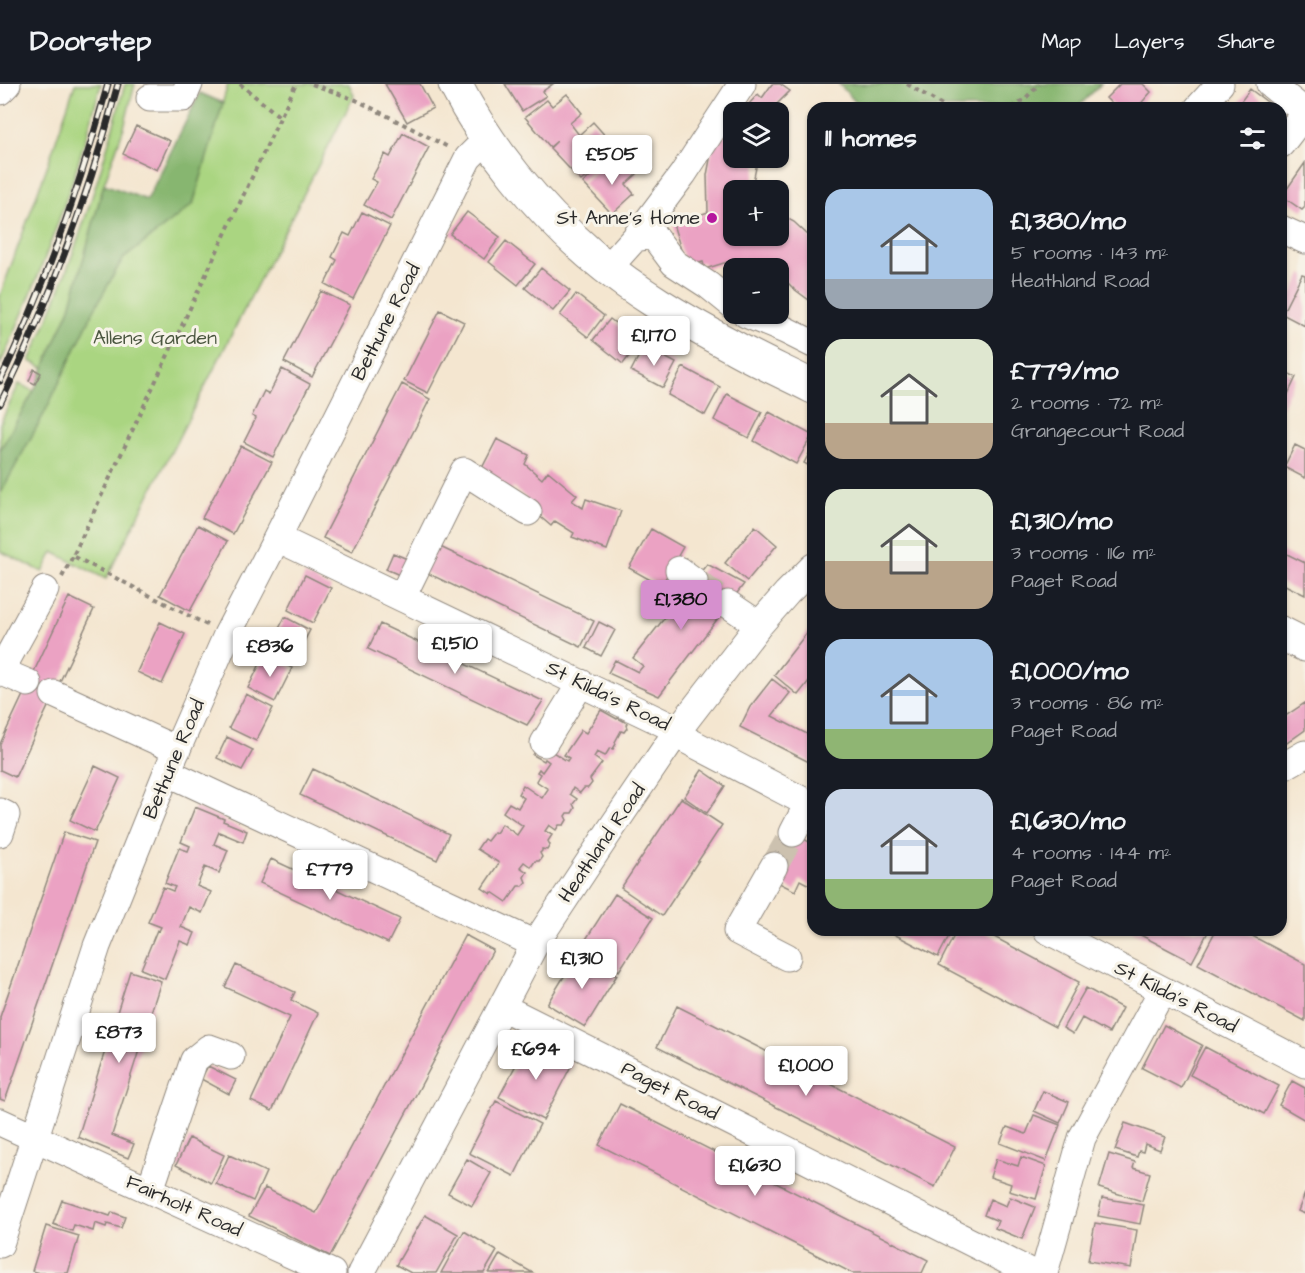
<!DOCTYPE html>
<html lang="en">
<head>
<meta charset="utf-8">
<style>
	:root { --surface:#171b24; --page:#20242c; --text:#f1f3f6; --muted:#9ea1a6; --line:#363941; --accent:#d690ce }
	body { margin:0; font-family:"Architects Daughter",sans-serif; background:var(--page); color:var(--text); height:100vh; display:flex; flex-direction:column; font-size:22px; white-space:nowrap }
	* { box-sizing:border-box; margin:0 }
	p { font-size:20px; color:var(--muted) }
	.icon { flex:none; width:33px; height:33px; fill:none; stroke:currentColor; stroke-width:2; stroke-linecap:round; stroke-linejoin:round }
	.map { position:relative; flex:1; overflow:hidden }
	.sheet { position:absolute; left:807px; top:18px; width:480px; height:834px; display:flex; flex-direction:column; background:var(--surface); border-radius:18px; box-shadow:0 2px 4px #0004 }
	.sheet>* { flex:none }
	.controls { position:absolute; left:723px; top:18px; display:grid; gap:12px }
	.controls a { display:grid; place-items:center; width:66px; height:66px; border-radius:12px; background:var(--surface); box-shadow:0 2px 4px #0004; font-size:30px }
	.price { position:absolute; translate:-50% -51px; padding:0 14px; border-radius:6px; background:#fff; color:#222; font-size:20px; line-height:39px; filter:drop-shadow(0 2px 3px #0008) }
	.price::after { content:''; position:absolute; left:50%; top:36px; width:18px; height:14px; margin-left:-9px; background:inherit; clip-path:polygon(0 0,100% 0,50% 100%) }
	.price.on { background:var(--accent); color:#111 }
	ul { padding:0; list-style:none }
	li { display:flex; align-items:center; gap:18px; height:150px; padding:0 18px }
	li span { display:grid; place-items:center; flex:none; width:168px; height:120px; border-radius:18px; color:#555 }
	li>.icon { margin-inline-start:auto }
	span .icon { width:72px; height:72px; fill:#fffc; stroke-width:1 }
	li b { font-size:26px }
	h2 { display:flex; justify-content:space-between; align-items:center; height:72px; padding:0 18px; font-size:26px }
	header { display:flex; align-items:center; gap:36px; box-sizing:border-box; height:84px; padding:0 30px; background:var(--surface); border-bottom:2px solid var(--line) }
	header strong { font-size:28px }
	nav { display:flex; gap:33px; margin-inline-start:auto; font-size:21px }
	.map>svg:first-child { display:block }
	.green { fill:#aad581; stroke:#6a8056; stroke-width:1.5 }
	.forest { fill:#87b66f; stroke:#59704d; stroke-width:1.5 }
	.building { fill:#eba2c3 }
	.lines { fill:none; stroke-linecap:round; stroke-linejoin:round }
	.minor-tunnel { stroke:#ccc1af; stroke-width:27; stroke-dasharray:27 14; stroke-linecap:butt }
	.minor-casing { stroke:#90887e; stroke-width:29 }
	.major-casing { stroke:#90887e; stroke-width:35 }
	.path { stroke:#90887e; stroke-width:4; stroke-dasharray:4.5 4.5; stroke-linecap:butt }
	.minor { stroke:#fff; stroke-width:27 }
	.major { stroke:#fff; stroke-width:33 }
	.rail-casing { stroke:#2b2b2b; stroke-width:7 }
	.rail { stroke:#f7f3e8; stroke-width:4.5; stroke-dasharray:14; stroke-linecap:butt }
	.poi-dot { fill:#b5179e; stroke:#f7f3e8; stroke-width:2 }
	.labels { text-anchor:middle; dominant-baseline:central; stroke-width:6; stroke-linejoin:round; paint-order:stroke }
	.poi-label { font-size:20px; fill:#2b2b2b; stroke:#f7f3e8; text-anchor:end }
	.street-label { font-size:20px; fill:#2b2b2b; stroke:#f7f3e8 }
	.park-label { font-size:20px; fill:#4b5640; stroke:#f7f3e8 }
</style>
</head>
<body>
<header>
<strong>Doorstep</strong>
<nav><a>Map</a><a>Layers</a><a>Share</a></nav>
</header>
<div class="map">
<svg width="1305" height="1189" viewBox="0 0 1305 1189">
	<rect width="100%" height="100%" fill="#f7f3e8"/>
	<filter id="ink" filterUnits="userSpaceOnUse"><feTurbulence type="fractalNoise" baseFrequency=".0167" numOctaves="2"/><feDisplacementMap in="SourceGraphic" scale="12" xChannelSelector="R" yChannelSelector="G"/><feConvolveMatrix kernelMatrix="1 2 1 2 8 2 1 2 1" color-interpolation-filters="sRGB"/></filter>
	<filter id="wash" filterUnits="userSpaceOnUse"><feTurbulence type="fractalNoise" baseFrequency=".008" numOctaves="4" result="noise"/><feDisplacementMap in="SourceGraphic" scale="24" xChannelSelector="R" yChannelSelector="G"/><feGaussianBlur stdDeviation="1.35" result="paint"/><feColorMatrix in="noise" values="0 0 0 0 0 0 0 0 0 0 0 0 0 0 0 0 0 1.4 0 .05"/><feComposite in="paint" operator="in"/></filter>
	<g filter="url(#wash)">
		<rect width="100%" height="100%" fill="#f4e6d0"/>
		<path class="green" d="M75 0H101C76 96 41 191 0 281V212L48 80Z
			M125 0H135L124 43 104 100 70 224 44 284 30 277C70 188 100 94 125 0Z
			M228 0H349L354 12 106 495 53 468 43 488 0 467V410L45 328 95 224 122 176 193 120Z
			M19 300 34 307 0 366V340Z"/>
		<path class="forest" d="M839 0H1101L1077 24H861Z
			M200 9 223 19 193 120 122 176 95 224 45 328 0 410V366L34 307 70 224 104 100 147 116Z"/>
		<g id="blocks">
			<path class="building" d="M385 0H420L433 24 407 38Z
				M505 0H553L543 7 546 12 522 27Z
				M772 0H780L790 7 776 21 772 28H745L749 20 758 10 762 14Z
				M1120 0H1143L1151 8 1137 24H1116L1106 14Z
				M1250 5 1275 24H1236Z
				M567 10 582 29 570 39 579 51 593 38 608 55 597 66 606 75 581 97 550 64 557 57 550 63 525 33 547 16 552 22Z
				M136 42 170 57 157 86 123 70Z
				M403 49 429 63 391 136 364 121 377 98 371 95 385 70 390 73Z
				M715 49 734 55V74H758L753 98V106H734V152H778V129L794 138 810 153 813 158V219L794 205 784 195 778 190V184H734V221L724 208V196L727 188 734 180 730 177 705 185 703 178 686 182 673 140 708 128 707 91Z
				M624 76 637 90 626 100 634 110 612 130 583 99 603 80 610 88Z
				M1305 79V123L1302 126 1282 112Z
				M362 128 390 142 353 215 325 200 337 176 332 173 344 149 350 152Z
				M467 128 500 153 484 175 450 150Z
				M506 157 535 180 518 201 489 178Z
				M541 184 570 207 553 227 525 204Z
				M1302 190 1305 191V242L1282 230Z
				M321 207 350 221 312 293 284 278Z
				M576 210 604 232 588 253 560 231Z
				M440 226 464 238 428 309 404 297Z
				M610 235 640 258 623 280 593 256Z
				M644 262 676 279 663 304 631 287Z
				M683 283 720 303 705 331 668 311Z
				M34 285 41 289 35 300 29 297Z
				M282 285 310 300 273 373 244 358 256 334 252 332 264 307 269 310Z
				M1281 286 1296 293 1281 325Z
				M402 300 430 315 352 468 323 454Z
				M727 310 762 328 749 354 714 336Z
				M769 328 812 351 796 380 754 357Z
				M497 355 529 371 525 380 542 395 548 387 577 411 572 417 583 424 586 415 621 427 607 466 572 453 574 449 555 437 551 442 523 418 526 414 513 403 511 407 479 390Z
				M1295 361 1305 366V394L1284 383Z
				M241 362 272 378 233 450 202 434Z
				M813 362V384L804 379Z
				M198 441 228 457 190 527 160 511Z
				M755 442 777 461 747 497 725 479Z
				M651 445 683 463 661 502 629 484Z
				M434 460 594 537 581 563 421 486Z
				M1281 467 1305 479V511L1281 499Z
				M393 469 412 477 404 493 386 485Z
				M707 480 744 500 659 612 608 589 615 576 638 588 643 582 633 574Z
				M305 491 331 504 313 539 288 526Z
				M69 513 94 525 15 693 0 686V660Z
				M285 533 310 546 295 575 270 562Z
				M160 538 185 550 162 600 137 588Z
				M599 538 615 546 601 572 586 564Z
				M380 540 543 617 527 641 368 565Z
				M813 541V592L798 611 774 591Z
				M265 570 292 584 275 618 248 604Z
				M772 595 790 609 772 632 813 653V680L740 643 750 623Z
				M246 610 273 624 256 657 229 644Z
				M1305 619V646L1281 663V635Z
				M601 626 617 635 618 634 627 639 626 641 627 644 624 648 621 647 615 658 616 660 613 665 610 664 605 672 597 668 594 673 602 679 590 695 592 699 588 704H584L580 709 573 704 570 710 577 715 573 720 575 724 572 729H567L565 732 567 736 564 741H559L556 746 549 741 545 747 552 751 548 757 550 761 547 766 542 765V767L540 769 542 773 539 777H535L531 783 524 778 520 783 527 788 524 793 526 798 522 802H518L507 818 492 808 491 810 482 804 499 779 477 765 484 755 487 757 494 748 496 749 502 740 517 751 523 742 503 728 509 719 518 724 524 714 518 710 523 701 542 714 548 705 536 697 540 690 537 688 539 685 542 688 549 678 545 675 544 677 533 671 540 660 567 677 569 674 564 671 581 646 586 649Z
				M227 653 253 666 242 686 217 674Z
				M95 682 120 694 95 748 70 736Z
				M313 685 449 750 437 776 300 711Z
				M702 686 725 702 707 729 684 713Z
				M681 714 722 741 662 832 621 804Z
				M195 723 224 735 223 737 247 747 243 758 219 748 214 760 228 766 219 789 205 783 197 802 211 808 202 829 189 823 181 843 195 849 190 861 180 857 165 895 141 885 157 846 159 847 161 843 148 838 163 803 173 807 175 803 165 799 179 764 188 767 190 762 181 758Z
				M785 745 813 760V803L800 796 795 807 777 798 767 779Z
				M64 748 95 758 5 1017 0 1015V933Z
				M271 775 400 835 388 859 260 799Z
				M615 810 653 834 619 887 581 863Z
				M886 846H952L938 873Z
				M957 846H981L1079 898 1055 943 939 881Z
				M1131 846H1209L1192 878Z
				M1216 846H1241L1305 880V937L1198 880Z
				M465 851 493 866 330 1172 249 1132 265 1104 316 1129Z
				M579 868 617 891 585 943 547 920Z
				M236 881 295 908 291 916 318 929 272 1027 251 1017 290 933 225 903Z
				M130 887 161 897 112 1051 134 1060 128 1074 78 1053Z
				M1086 904 1122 924 1109 949 1082 934 1073 950 1063 944Z
				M677 922 955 1063 935 1103 657 963Z
				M1164 941 1202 961 1181 1004 1142 984Z
				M528 958 572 980 543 1036 499 1013Z
				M1205 963 1279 1002 1264 1030 1190 991Z
				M208 982 236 996 229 1010 201 995Z
				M1292 997 1305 1004V1036L1279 1021Z
				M1043 1007 1069 1018 1060 1039 1034 1027Z
				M496 1017 540 1040 514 1092 469 1069Z
				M620 1020 928 1176 922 1189H852L599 1061Z
				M1034 1031 1060 1041 1046 1077 1000 1059 1007 1043 1026 1050Z
				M1125 1039 1165 1053 1160 1066 1145 1060 1143 1068 1139 1067 1137 1073 1115 1066Z
				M189 1054 224 1071 211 1099 176 1081Z
				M1109 1070 1135 1078 1133 1084 1150 1089 1142 1117 1099 1104Z
				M229 1071 266 1088 253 1117 216 1100Z
				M1021 1073 1046 1082 1036 1115 1009 1107 1011 1100 990 1093 996 1075 1018 1082Z
				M467 1075 491 1089 472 1122 448 1109Z
				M1305 1109V1130L1298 1127Z
				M1010 1113 1035 1123 1022 1155 995 1144 998 1137 984 1131 990 1115 1006 1122Z
				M1102 1114 1144 1121 1140 1140 1098 1132Z
				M62 1116 110 1132 112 1128 125 1133 121 1144 107 1140 106 1143 95 1139 93 1147 74 1141 72 1147 53 1140Z
				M425 1131 458 1150 436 1189H411L396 1181Z
				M1095 1139 1137 1146 1131 1184 1088 1177Z
				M46 1142 79 1152 68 1189H39L32 1187Z
				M464 1147 497 1167 484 1189H441Z
				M500 1170 533 1189H489Z"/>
		</g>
	</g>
	<g filter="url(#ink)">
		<use href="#blocks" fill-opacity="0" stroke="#90887e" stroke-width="1.5"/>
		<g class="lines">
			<path class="minor-tunnel" d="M694 497 728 520
				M774 782 793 749"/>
			<defs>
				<path id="minor" d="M1270 0 1305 28
					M0 7 7 0
					M150 14H183L189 0
					M1198 24 1220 0
					M1281 60 1305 29
					M1281 145 1305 156
					M635 154 683 90 742 0
					M608 184 635 154 653 151 674 179 708 201 734 222
					M746 230 785 246 813 260
					M277 454 678 646
					M679 486 694 497
					M402 513 464 387 528 428
					M728 520 759 541
					M0 587 28 599
					M0 588 45 506
					M54 610 177 666
					M675 650 813 722
					M544 659 581 599
					M1281 684 1305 670
					M167 688 535 860
					M0 728 6 731 0 749
					M793 749 808 720
					M774 782 737 847 787 873
					M1047 846 1305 980
					M502 923 1032 1189
					M0 1038 332 1189
					M150 1106 194 976 209 964 231 972
					M0 1160 97 862 167 688 227 551 277 454 468 74 477 65 488 56
					M361 1189 535 860 611 745 678 646 759 541 787 509 813 483
					M1044 1189 1082 1054 1162 907"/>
				<path id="major" d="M455 0C487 63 537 124 590 170 633 207 683 236 732 262 758 277 786 289 813 303
					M1281 549 1305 561"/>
			</defs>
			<use href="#minor" class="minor-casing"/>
			<use href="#major" class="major-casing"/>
			<path class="path" d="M240 0 280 33
				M312 0 356 16 450 64
				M907 0 947 24
				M1012 24 1024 16 1039 0
				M62 493 73 472
				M207 541 73 472 296 0"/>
			<use href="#minor" class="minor"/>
			<use href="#major" class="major"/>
			<defs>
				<path id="rail" d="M0 297C46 201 80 102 108 0
					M0 320C50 218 89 110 118 0"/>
			</defs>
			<use href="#rail" class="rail-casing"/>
			<use href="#rail" class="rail"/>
		</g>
	</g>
	<circle class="poi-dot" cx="712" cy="134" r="6"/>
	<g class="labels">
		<g class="poi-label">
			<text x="700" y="134">St Anne's Home</text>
		</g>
		<g class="street-label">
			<text transform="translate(386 238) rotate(-63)">Bethune Road</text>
			<text transform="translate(608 612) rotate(26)">St Kilda's Road</text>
			<text transform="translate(174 675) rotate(-67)">Bethune Road</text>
			<text transform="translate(602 759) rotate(-56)">Heathland Road</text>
			<text transform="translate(1176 913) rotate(27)">St Kilda's Road</text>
			<text transform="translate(670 1007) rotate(27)">Paget Road</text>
			<text transform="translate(184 1122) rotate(24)">Fairholt Road</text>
		</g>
		<g class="park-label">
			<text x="155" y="254">Allens Garden</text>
		</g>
	</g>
</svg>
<div class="controls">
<a><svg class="icon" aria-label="layers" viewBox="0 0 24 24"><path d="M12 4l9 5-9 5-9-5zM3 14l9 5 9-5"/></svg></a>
<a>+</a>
<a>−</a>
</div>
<b class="price" style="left:612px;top:102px">£505</b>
<b class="price" style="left:654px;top:283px">£1,170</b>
<b class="price on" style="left:681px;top:547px">£1,380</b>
<b class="price" style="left:455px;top:591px">£1,510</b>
<b class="price" style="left:270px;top:594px">£836</b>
<b class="price" style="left:330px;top:817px">£779</b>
<b class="price" style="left:582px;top:906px">£1,310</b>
<b class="price" style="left:119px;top:980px">£873</b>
<b class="price" style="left:536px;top:997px">£694</b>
<b class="price" style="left:806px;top:1013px">£1,000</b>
<b class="price" style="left:755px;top:1113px">£1,630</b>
<section class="sheet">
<h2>11 homes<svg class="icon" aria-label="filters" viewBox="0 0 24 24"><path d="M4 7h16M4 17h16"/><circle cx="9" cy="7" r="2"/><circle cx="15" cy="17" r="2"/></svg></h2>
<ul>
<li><span style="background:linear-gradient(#a9c7e8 75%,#9aa5b1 0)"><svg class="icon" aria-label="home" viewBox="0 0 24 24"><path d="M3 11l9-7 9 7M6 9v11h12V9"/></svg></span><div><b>£1,380/mo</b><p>5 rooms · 143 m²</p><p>Heathland Road</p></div></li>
<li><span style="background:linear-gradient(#dfe7d0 70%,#b9a48a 0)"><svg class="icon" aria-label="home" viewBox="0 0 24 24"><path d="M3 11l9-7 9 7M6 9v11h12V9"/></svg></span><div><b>£779/mo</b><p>2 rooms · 72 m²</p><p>Grangecourt Road</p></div></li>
<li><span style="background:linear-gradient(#dfe7d0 60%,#b9a48a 0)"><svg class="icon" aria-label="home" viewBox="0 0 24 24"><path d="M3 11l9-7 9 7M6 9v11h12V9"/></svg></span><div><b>£1,310/mo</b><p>3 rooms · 116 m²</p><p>Paget Road</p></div></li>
<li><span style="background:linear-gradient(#a9c7e8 75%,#8fb573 0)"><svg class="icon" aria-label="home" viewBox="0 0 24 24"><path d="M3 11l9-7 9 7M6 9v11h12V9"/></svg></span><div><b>£1,000/mo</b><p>3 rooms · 86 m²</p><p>Paget Road</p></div></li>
<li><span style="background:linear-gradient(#c9d6e8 75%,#8fb573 0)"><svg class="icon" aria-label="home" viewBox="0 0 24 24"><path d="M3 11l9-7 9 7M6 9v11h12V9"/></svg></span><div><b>£1,630/mo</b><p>4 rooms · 144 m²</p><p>Paget Road</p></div></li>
</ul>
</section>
</div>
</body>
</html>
